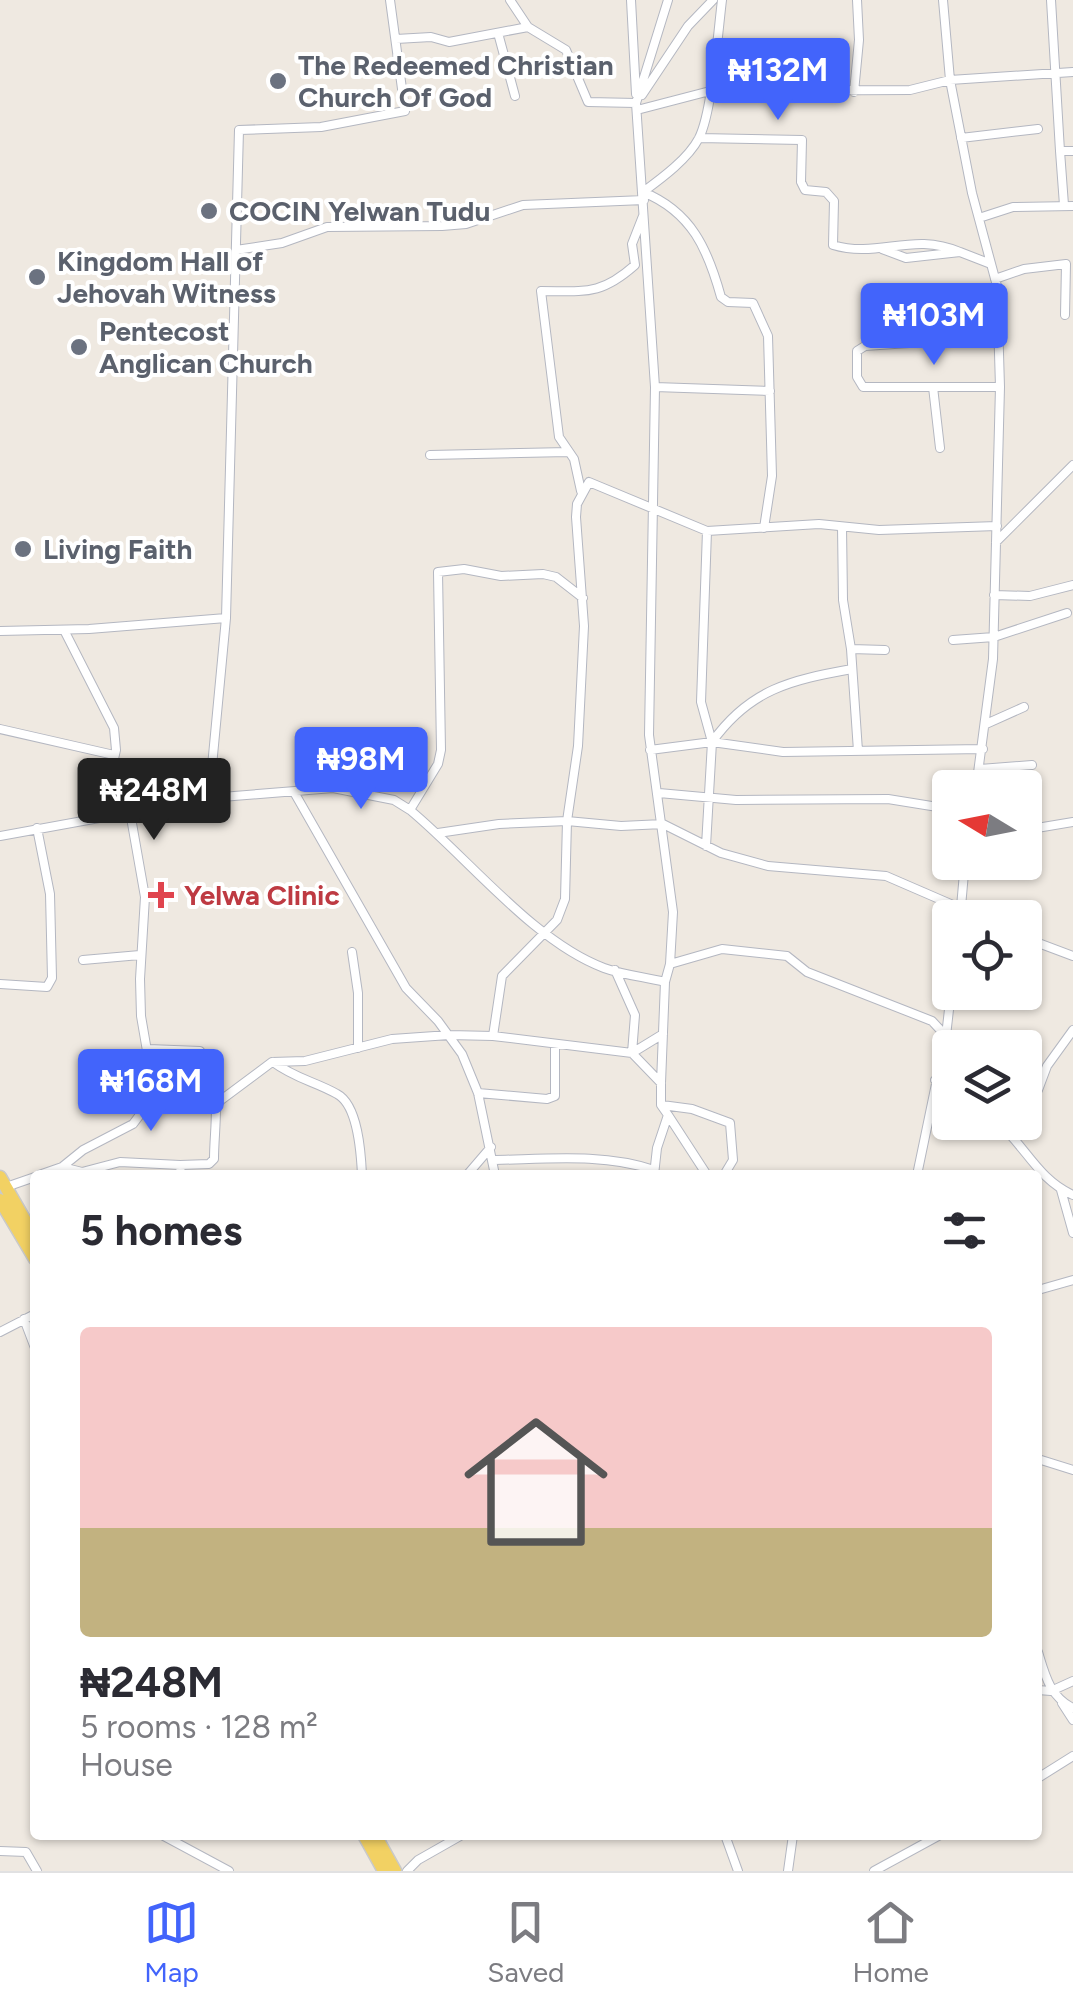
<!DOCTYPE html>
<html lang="en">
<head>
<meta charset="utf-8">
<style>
	:root { --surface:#fff; --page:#f2f2f3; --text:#2b2b33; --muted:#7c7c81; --line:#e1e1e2; --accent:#4264fb }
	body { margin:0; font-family:Figtree,sans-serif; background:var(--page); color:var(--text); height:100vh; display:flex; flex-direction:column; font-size:38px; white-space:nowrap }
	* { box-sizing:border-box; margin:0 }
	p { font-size:32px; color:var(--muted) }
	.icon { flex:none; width:55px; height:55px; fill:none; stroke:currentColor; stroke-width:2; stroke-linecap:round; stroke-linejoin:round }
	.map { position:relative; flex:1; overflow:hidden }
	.sheet { position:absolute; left:30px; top:1170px; width:1012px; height:670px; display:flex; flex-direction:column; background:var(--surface); border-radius:10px; box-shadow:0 2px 8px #0004 }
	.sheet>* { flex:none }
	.needle { width:65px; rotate:280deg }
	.fabs { position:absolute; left:932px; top:770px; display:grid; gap:20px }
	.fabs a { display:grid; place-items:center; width:110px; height:110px; border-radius:10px; background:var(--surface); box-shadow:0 2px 8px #0004; font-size:50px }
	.price { position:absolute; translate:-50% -85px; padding:0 22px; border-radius:10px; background:var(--accent); color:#fff; font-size:32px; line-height:65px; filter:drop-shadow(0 2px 5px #0008) }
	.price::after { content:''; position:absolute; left:50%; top:60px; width:30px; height:22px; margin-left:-15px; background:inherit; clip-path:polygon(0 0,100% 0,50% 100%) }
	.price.current { background:#222; color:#fff }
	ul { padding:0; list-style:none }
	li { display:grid; align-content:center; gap:20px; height:530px; padding:0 50px }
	li span { display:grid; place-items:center; height:310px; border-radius:10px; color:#555 }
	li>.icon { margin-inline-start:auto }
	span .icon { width:180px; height:180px; fill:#fffc; stroke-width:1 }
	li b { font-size:42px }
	h2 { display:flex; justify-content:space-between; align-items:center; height:120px; padding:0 50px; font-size:42px }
	.menu { display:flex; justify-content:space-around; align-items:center; height:140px; border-top:2px solid var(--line); background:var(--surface); font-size:28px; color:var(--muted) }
	.menu a { display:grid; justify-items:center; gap:5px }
	.menu .current { color:var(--accent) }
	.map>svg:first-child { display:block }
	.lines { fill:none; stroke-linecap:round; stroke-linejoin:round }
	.minor-casing { stroke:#b4b7c1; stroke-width:10 }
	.primary-casing { stroke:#c9c9c9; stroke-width:15 }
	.minor { stroke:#fff; stroke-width:8 }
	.primary { stroke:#f2d163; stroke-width:12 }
	.worship-dot { fill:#6b7280; stroke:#fff; stroke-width:4 }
	.health-dot { fill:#e0444e; stroke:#fff; stroke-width:4 }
	.labels { text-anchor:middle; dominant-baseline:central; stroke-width:8; stroke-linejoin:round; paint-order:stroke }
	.worship-label { font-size:28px; font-weight:bold; fill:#5b616d; stroke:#fff; text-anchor:start }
	.health-label { font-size:28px; font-weight:bold; fill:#be3a42; stroke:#fff; text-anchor:start }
</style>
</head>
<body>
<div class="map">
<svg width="1073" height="1871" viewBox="0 0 1073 1871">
	<rect width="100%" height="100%" fill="#efe9e1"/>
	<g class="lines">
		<defs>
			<path id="minor" d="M510 0 528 27 566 50 588 102 636 103
				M631 0 636 94
				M943 0 950 80 972 193 997 286 1000 387 993 659 976 788
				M1051 0 1060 151
				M498 33 515 96
				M396 39 431 37 449 42 528 27
				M854 92 859 40 857 0
				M642 95 688 26 713 0
				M637 110 710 91 910 90 950 80 1073 72
				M699 138 802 140 801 182 805 190 826 192 834 201 833 245C879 259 912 231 960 252
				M961 138 1038 129
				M643 192C692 212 708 250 721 297L728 302 753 303 768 336 772 476 764 528
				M643 192C662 178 688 159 699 138 712 113 718 32 722 0
				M1064 205 1060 151H1073
				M979 218 1013 207 1073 206
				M882 249 906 258 960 252 991 264
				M236 250 282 243 327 227 442 226 466 224 523 205 644 200
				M995 279 1024 269 1066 264 1065 315
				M997 337 865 346 857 351V377L863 387H1000
				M655 387 770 391
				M933 387 940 448
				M430 455 568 452
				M581 491 574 459 559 437 541 291C585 291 600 296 635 265L632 244 643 216
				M842 527 843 600 851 649 858 751
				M996 542 1073 465
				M994 595 1030 596 1073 585
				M64 630 114 728 116 750 108 785 109 815
				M0 631 89 629 226 618
				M953 640 994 637 1067 613
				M851 649 885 650
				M986 724 1024 707
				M0 729 114 755
				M712 742C750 689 791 680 852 669
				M650 750 712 742 783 752 983 749
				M980 769 1032 765
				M294 792 406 988 438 1021 462 1054 478 1093 495 1175
				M659 793 736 800 888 799 950 809
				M209 798 226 618 239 130 321 127 405 111 390 0
				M410 810 438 764 441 750 438 572 464 569 501 576 543 574 556 577 583 598
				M1025 830 1073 822
				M438 833 499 824 567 821 621 826 663 824 721 853 768 866 886 876 983 918
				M0 836 209 798 333 788 394 800 410 810C468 858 534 942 604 968 623 975 645 977 665 982
				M706 846 712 742 701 702 707 531
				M960 918 965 862
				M1025 938 1073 956
				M352 952 358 993V1048
				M83 960 140 955
				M670 964 722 949 787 956 807 972 932 1021 946 1036
				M615 970 635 1015 632 1053
				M0 984 47 987 52 978 50 894 37 828
				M493 1036 502 976 557 920 565 899 567 821 578 746 584 626 576 517 577 504 589 482 707 531 819 524 879 530 997 526
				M148 1049 200 1051C224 1080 214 1124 214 1159L209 1164 180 1165
				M632 1053 663 1034
				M273 1062C296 1079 314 1081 337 1094 358 1105 361 1153 362 1175
				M935 1080 950 1089
				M478 1093 547 1099 555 1096V1046
				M217 1103 272 1062 305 1061 392 1039 449 1035 493 1036 632 1053 661 1083
				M662 1105 692 1109 730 1123 733 1160 724 1175
				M1025 1105 1038 1090 1047 1066 1073 1030
				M668 1115 707 1175
				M997 1122C1025 1145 1038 1180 1073 1195
				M495 1160C547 1159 604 1153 654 1170
				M62 1167 83 1150 133 1124 148 1104 152 1080 141 1016 140 979 145 897 130 812
				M39 1175 62 1167 82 1172 120 1162 180 1165 181 1175
				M467 1175 491 1147
				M654 1175 657 1148 668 1115 661 1105V1083L665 982 670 964 673 912 649 735 655 387 636 103 668 0
				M917 1175 946 1036 951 992
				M6 1187 35 1177
				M1061 1190 1073 1233
				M1038 1290 1073 1280
				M24 1319 35 1348
				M0 1332 35 1314
				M1038 1459 1073 1470
				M1038 1652C1045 1675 1050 1697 1073 1708
				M1038 1690 1051 1691 1073 1681
				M1062 1703 1073 1720
				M1038 1778 1073 1756
				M162 1835 229 1871
				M725 1835 738 1871
				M0 1851 26 1852 37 1871
				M407 1871 418 1860 462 1835
				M788 1871 793 1835
				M874 1871 940 1835"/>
			<path id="primary" d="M0 1177 35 1238
				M0 1200 35 1259
				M364 1835 384 1871
				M375 1835 395 1871"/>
		</defs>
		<use href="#minor" class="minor-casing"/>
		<use href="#primary" class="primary-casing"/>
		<use href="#minor" class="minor"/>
		<use href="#primary" class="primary"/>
	</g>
	<g class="worship-dot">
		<circle cx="278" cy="81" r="10"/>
		<circle cx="209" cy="211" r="10"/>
		<circle cx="37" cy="277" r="10"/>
		<circle cx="79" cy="347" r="10"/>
		<circle cx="23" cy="549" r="10"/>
	</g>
	<path class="health-dot" d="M156 880h10v10h10v10h-10v10h-10v-10h-10v-10h10z"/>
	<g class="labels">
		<g class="worship-label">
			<text x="298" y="65">The Redeemed Christian<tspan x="298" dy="32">Church Of God</tspan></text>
			<text x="229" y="211">COCIN Yelwan Tudu</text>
			<text x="57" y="261">Kingdom Hall of<tspan x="57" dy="32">Jehovah Witness</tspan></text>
			<text x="99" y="331">Pentecost<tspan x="99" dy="32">Anglican Church</tspan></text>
			<text x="43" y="549">Living Faith</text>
		</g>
		<g class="health-label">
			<text x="184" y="895">Yelwa Clinic</text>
		</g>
	</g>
</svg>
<div class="fabs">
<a><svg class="needle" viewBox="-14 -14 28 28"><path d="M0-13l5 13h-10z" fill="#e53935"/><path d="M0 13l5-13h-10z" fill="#7c7c81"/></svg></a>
<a><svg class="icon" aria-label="locate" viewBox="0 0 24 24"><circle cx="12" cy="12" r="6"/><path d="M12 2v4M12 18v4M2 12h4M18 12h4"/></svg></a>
<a><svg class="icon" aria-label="layers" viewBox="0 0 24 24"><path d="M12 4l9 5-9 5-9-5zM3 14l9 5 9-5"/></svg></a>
</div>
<b class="price" style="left:778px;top:123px">₦132M</b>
<b class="price" style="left:934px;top:368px">₦103M</b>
<b class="price" style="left:361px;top:812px">₦98M</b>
<b class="price current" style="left:154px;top:843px">₦248M</b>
<b class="price" style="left:151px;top:1134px">₦168M</b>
<section class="sheet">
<h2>5 homes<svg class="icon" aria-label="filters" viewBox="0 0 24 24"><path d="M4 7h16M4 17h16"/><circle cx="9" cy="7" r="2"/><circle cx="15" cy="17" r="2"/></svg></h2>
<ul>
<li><span style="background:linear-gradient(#f6c9c9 65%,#c2b280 0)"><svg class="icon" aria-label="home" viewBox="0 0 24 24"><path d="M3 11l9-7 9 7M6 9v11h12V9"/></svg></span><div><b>₦248M</b><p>5 rooms · 128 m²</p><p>House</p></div></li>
</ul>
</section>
</div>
<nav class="menu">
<a class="current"><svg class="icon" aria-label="map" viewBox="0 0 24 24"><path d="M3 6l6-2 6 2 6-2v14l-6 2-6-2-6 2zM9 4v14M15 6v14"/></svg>Map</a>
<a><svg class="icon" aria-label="saved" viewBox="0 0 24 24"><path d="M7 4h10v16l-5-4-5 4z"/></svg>Saved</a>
<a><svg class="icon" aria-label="home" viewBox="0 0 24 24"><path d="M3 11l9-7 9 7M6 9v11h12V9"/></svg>Home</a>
</nav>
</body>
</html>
